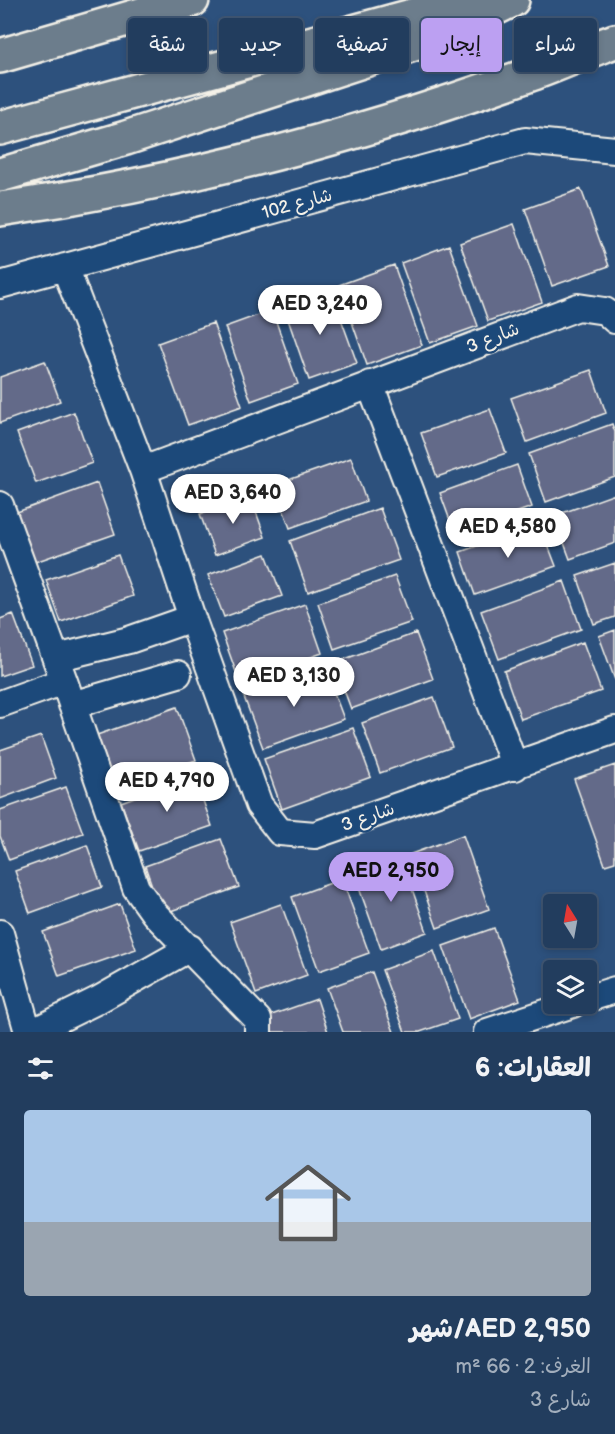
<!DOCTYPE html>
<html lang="ar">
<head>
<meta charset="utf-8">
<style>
	:root { --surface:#223d5e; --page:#2a4464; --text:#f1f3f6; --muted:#a2aebc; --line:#3f5673; --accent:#bca0f2 }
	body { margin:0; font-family:"Balsamiq Sans","Playpen Sans Arabic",sans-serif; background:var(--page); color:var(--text); direction:rtl; height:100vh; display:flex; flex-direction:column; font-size:22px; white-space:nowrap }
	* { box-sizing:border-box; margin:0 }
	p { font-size:20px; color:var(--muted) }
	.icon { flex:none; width:33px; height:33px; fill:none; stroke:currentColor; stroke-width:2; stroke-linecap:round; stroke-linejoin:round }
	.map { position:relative; height:1032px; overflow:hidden; direction:ltr }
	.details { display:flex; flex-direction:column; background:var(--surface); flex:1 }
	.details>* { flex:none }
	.banner { position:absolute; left:18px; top:18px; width:579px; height:54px; direction:rtl; display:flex; gap:12px }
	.needle { width:39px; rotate:349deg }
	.tools { position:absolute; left:543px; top:894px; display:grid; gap:12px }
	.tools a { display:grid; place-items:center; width:54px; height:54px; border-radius:6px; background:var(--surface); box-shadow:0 3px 9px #0003,0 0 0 2px var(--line); font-size:30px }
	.price { position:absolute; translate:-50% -51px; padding:0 14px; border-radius:21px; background:#fff; color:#222; font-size:20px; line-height:39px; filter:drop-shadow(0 2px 3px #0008) }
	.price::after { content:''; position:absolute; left:50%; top:36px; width:18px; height:14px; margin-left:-9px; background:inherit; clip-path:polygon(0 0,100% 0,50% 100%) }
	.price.on { background:var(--accent); color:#111 }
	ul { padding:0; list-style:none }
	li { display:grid; align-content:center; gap:12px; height:318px; padding:0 24px }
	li+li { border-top:2px solid var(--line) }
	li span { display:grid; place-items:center; height:186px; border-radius:6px; color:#555 }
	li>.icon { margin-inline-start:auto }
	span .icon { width:108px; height:108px; fill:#fffc; stroke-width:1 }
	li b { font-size:26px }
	h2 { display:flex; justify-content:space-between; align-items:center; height:72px; padding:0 24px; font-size:26px }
	.chip { padding:0 21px; border-radius:6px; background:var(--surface); box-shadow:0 3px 9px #0003,0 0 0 2px var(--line); font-size:21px; line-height:54px }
	.chip.on { background:var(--accent); color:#111 }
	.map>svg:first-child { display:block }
	.building { fill:#646b89; stroke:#f4f1e8; stroke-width:1.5 }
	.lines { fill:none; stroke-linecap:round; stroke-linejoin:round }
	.minor-casing { stroke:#f4f1e8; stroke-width:30 }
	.highway-casing { stroke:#f4f1e8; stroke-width:38 }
	.minor { stroke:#1f4a7a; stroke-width:26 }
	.highway { stroke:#6c7d8c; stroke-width:33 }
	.labels { text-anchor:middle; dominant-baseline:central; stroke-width:4.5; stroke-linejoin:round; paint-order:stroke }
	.street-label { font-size:18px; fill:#f4f1e8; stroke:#1f4a7a }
</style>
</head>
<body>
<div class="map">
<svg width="615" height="1032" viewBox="0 0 615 1032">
	<rect width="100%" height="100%" fill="#2d517d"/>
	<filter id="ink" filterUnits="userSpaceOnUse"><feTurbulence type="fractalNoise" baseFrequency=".0167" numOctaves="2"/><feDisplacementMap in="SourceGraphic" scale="12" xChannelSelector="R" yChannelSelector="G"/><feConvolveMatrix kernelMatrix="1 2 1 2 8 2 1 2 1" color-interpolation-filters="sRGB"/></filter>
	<g filter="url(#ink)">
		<path class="building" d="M581 189 609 266 552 286 525 209Z
			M514 224 542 302 488 321 460 243Z
			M449 245 478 326 430 343 401 263Z
			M394 265 422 345 367 365 339 285Z
			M331 291 357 363 309 380 284 308Z
			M272 310 298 384 251 401 225 327Z
			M213 323 242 406 188 425 158 343Z
			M45 361 60 401 0 423V377Z
			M591 370 606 413 527 442 511 398Z
			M490 409 506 453 437 477 421 433Z
			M74 412 92 463 36 483 17 433Z
			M612 424 615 432V477L546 502 529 454Z
			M351 458 366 501 290 528 274 485Z
			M517 465 532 507 455 534 440 493Z
			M97 483 115 534 35 562 17 512Z
			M615 494V543L570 559 554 516Z
			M250 495 265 537 215 555 200 514Z
			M380 508 399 560 308 592 290 541Z
			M540 524 556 566 475 595 460 552Z
			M266 554 282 596 224 617 208 575Z
			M118 555 133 596 61 622 46 580Z
			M615 563V617L594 624 577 576Z
			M395 576 412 622 334 649 318 603Z
			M564 581 581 629 499 659 481 611Z
			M305 604 322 653 240 683 222 633Z
			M13 614 32 665 0 676V619Z
			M615 630V680L599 636Z
			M416 633 433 679 351 709 334 663Z
			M583 642 601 691 521 719 504 671Z
			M325 669 344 719 263 748 244 697Z
			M434 697 452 747 380 773 362 723Z
			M177 707 196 760 116 788 97 735Z
			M353 728 371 777 282 809 264 759Z
			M41 736 56 778 0 799V750Z
			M615 765V862L605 865 574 779Z
			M194 775 212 826 139 851 121 802Z
			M66 787 83 833 9 860 0 836V810Z
			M463 835 489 909 437 928 411 854Z
			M221 839 239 887 162 914 145 866Z
			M87 845 102 887 30 913 15 871Z
			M401 857 427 932 381 949 354 874Z
			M342 879 369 953 319 971 292 897Z
			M120 904 136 949 59 976 43 932Z
			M281 904 307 975 256 994 230 922Z
			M494 928 520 1000 469 1019 443 946Z
			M434 951 458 1019 420 1032H405L382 970Z
			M372 972 394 1032H343L327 988Z
			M317 999 328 1032H271L266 1017Z"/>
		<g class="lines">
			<defs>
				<path id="minor" d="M65 267 143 470 192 618 259 805 280 832 315 835 615 730
					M0 285 525 141 615 150
					M370 384 515 767
					M143 470 578 307 605 311 615 320
					M0 505 64 681 136 888 154 913 258 1020V1032
					M56 658 129 640 192 618
					M0 704 64 681
					M72 705 178 674
					M0 933 28 1032
					M586 999 615 990
					M33 1032 98 1000 190 948
					M487 1032 573 1004"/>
				<path id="highway" d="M0 56 192 0
					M0 128 471 0
					M0 175 126 138 432 38 512 0
					M0 209C180 183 359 136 531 74 559 64 587 51 615 41"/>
			</defs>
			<use href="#minor" class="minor-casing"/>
			<use href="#highway" class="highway-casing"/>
			<use href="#minor" class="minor"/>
			<use href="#highway" class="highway"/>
		</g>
	</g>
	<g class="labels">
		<g class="street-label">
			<text transform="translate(297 204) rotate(-15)">شارع 102</text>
			<text transform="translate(493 338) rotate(-21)">شارع 3</text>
			<text transform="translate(368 817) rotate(-19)">شارع 3</text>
		</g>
	</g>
</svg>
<div class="tools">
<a><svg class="needle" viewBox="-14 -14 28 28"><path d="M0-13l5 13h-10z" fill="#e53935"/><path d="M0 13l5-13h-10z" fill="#a2aebc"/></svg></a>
<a><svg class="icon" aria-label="layers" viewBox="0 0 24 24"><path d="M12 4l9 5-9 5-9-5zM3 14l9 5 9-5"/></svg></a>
</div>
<b class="price" style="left:320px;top:336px">AED 3,240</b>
<b class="price" style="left:233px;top:525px">AED 3,640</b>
<b class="price" style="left:508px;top:559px">AED 4,580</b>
<b class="price" style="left:294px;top:708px">AED 3,130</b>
<b class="price" style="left:167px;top:813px">AED 4,790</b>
<b class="price on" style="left:391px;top:903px">AED 2,950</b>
<div class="banner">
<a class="chip">شراء</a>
<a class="chip on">إيجار</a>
<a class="chip">تصفية</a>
<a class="chip">جديد</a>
<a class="chip">شقة</a>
</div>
</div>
<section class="details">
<h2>العقارات: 6<svg class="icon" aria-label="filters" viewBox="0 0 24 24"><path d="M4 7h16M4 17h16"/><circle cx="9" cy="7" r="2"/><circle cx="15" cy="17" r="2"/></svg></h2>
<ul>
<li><span style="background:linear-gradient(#a9c7e8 60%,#9aa5b1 0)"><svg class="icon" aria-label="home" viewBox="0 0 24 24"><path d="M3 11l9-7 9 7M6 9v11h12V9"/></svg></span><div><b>AED 2,950/شهر</b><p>الغرف: 2 · 66 m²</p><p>شارع 3</p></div></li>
</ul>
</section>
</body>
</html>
